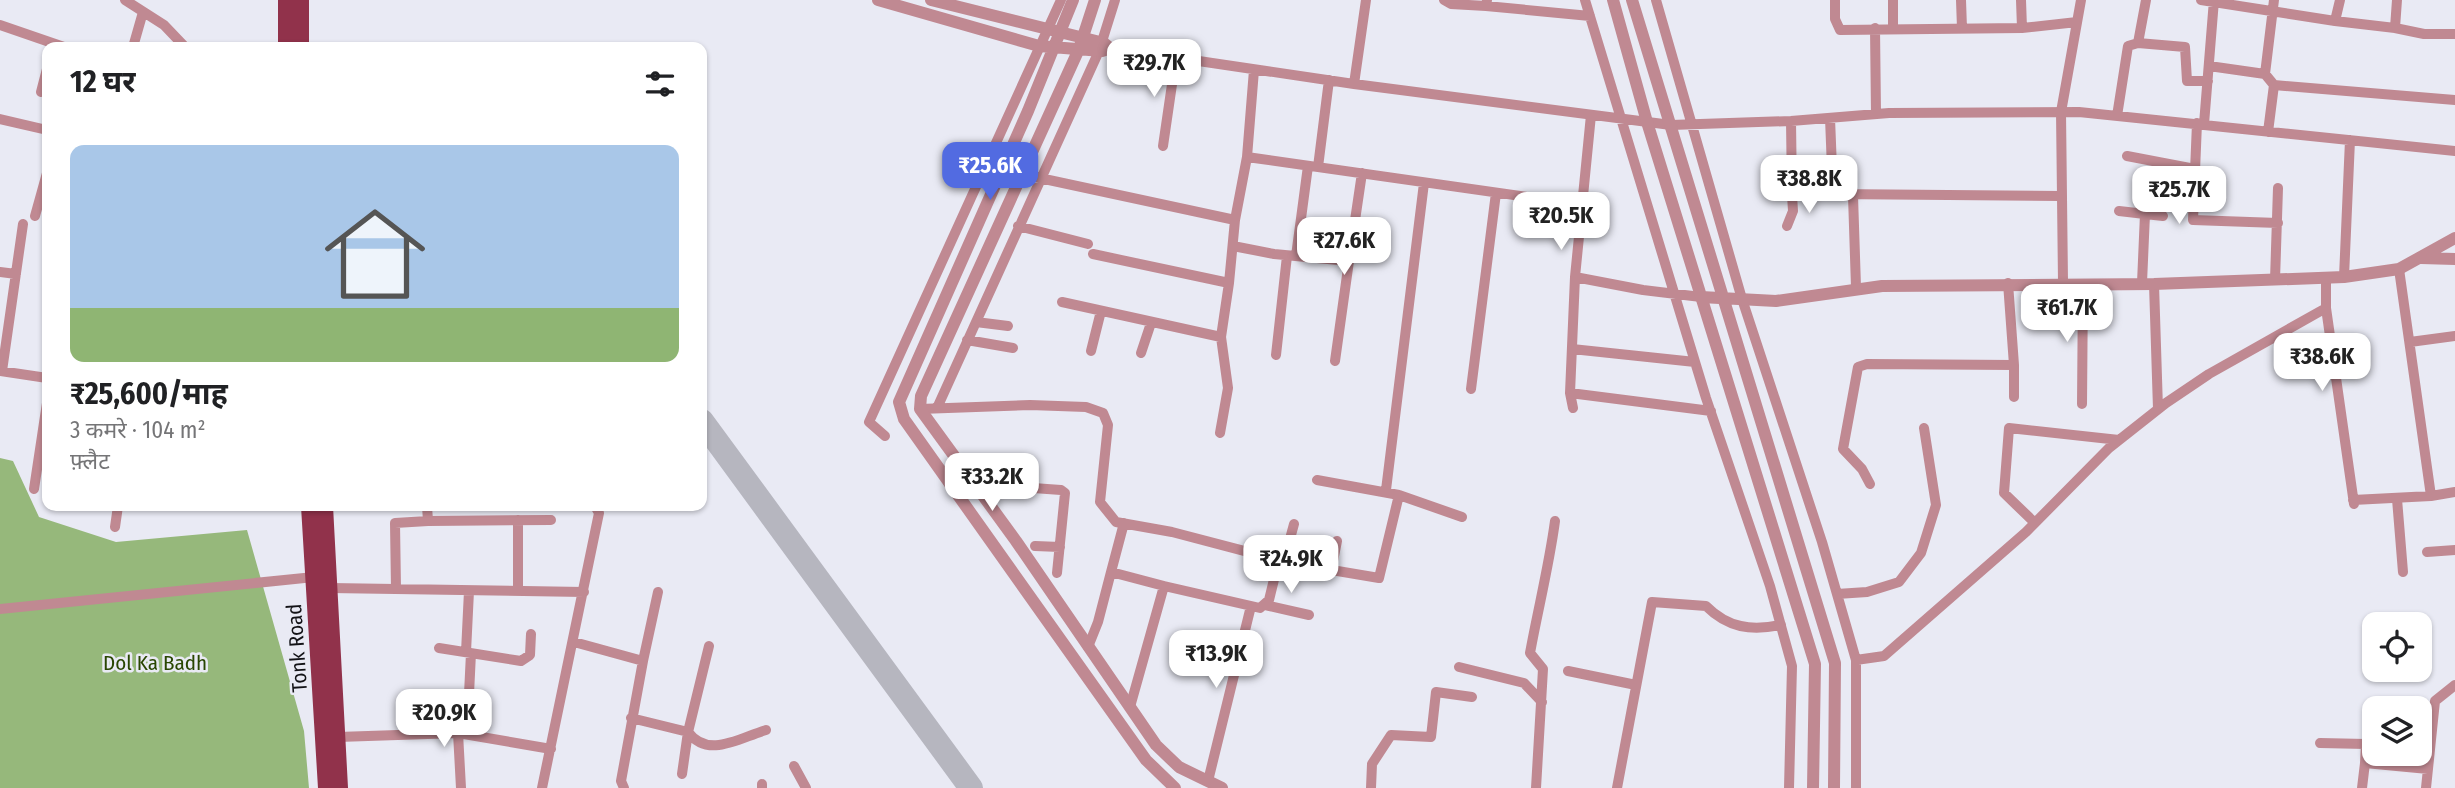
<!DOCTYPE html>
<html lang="hi">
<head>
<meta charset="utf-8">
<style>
	:root { --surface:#fff; --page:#f2f2f2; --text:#202124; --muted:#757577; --line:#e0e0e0; --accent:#526be1 }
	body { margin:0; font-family:"Fira Sans Condensed","Noto Sans Devanagari",sans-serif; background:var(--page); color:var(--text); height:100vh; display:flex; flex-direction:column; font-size:26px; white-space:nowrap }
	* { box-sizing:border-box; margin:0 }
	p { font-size:23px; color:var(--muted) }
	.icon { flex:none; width:38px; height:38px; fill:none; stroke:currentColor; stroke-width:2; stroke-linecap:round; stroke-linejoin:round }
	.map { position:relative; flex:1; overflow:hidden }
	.sheet { position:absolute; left:42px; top:42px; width:665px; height:469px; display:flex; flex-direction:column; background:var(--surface); border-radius:14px; box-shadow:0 2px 5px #0004 }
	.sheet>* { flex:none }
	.controls { position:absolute; left:2362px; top:612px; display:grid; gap:14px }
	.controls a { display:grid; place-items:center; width:70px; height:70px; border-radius:14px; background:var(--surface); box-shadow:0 2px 5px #0004; font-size:35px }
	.price { position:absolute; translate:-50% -60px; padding:0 16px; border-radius:14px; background:#fff; color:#222; font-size:23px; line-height:46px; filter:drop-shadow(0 2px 4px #0008) }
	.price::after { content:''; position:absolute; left:50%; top:42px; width:21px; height:16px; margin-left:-10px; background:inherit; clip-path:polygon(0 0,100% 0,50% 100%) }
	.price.active { background:var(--accent); color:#fff }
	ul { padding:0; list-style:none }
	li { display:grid; align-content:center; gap:14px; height:371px; padding:0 28px }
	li+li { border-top:2px solid var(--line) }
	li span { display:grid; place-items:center; height:217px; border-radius:14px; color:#555 }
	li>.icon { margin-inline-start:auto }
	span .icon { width:126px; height:126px; fill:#fffc; stroke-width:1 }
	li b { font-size:30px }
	h2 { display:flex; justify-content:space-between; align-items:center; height:84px; padding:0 28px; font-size:30px }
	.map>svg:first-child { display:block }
	.forest { fill:#96b87b }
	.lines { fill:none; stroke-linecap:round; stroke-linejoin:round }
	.taxiway { stroke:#b6b6bf; stroke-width:24 }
	.minor { stroke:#c08992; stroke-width:10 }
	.tertiary { stroke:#c08992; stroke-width:12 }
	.primary { stroke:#91324b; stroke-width:16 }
	.labels { text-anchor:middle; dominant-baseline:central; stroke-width:5; stroke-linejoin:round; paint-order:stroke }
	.street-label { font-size:21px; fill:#131317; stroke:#e9eaf4 }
	.park-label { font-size:21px; fill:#294602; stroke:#e9eaf4 }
</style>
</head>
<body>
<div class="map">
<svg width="2455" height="788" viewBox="0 0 2455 788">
	<rect width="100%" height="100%" fill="#e9eaf4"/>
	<path class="forest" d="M0 458 13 461 39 517 116 542 247 530 304 731 309 788H0Z"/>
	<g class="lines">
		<path class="taxiway" d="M702 421 971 788"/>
		<path class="minor" d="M125 0 164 25 185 47
			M1444 0 1451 4 1486 6 1487 0
			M1585 0 1706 398 1770 586 1792 666 1789 788
			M1656 0 1742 299 1822 542 1856 660V788
			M1835 0V19L1840 30 2022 28 2021 0
			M1893 0V28
			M1961 0 1962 28
			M2201 0 2335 21 2340 0
			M1486 6 1590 16
			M2335 21 2395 28 2397 0
			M0 25 64 47
			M1875 28 1876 114
			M2022 28 2077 22
			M2395 28 2424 34H2455
			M2138 43 2185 47 2187 81H2208
			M133 47 143 12
			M1111 48 1354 84 1671 125 1791 121 1889 113 2079 112 2455 151
			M2209 66 2265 74 2274 85 2268 132
			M1254 70 1247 157 1563 202 1583 198
			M2265 74 2274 0
			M1354 84 1366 0
			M2274 85 2455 100
			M41 92 47 69
			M2117 116 2128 46 2138 43 2146 0
			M1830 118 1833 194 2060 196
			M0 119 47 130
			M1791 121 1792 195 1833 194
			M2197 123 2193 220 2278 223
			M2204 124 2214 0
			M1163 146 1176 57
			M2127 156 2195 169
			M1318 167 1329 80
			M1021 174 1235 220 1247 157
			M1853 196 1856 287
			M2119 211 2145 214
			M35 216 47 173
			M1018 226 1088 244
			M1787 226 1793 211 1792 195
			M1233 246 1274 254 1349 261 1362 173
			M1093 254 1229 283 1235 220
			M1296 256 1308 166
			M0 272 16 274
			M1575 277 1643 290 1701 297
			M2344 277 2350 140
			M2326 278V308L2354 504
			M2275 280 2278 188
			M2063 282 2061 112 2081 0
			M2142 283 2145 214 2163 216
			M2154 284 2158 409
			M1062 302 1221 337
			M976 322 1008 326
			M967 340 1013 348
			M2410 342 2455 336
			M1572 349 1695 362
			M1091 351 1101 311
			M1141 353 1151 323
			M1276 355 1287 256
			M1335 361 1349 261
			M0 371 47 378
			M2 371 23 224
			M1471 389 1496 193
			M1570 393 1711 411
			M2014 397V365
			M2082 404 2083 284
			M937 408 1099 51 1115 0
			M1573 408 1570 393 1575 277 1591 115
			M920 409 1030 405 1086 407 1103 413 1108 425 1100 502 1116 522 1172 532 1290 563 1379 578 1399 495 1317 480
			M1220 433 1228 388 1221 337 1229 283
			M885 436 869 422 1061 0
			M975 484 1061 490 1065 493 1057 573
			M1870 484 1862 469 1843 449 1858 367 1867 364 2014 365 2008 283
			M34 489 47 403
			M1386 490 1424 183
			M1399 495 1462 517
			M2431 496 2455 492
			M2397 499 2403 572
			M2353 500 2431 496 2399 269
			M427 506 428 521 551 520
			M2035 523 2004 493 2009 428 2119 440
			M115 527 118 506
			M1035 546 1060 547
			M2427 552 2455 550
			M1284 561 1294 524
			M1331 571 1337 541
			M1111 572 1124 523
			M1164 586 1260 608 1269 600 1279 559
			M330 588 584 592
			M396 589 395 523 428 521
			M518 591V520
			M1837 594 1867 592 1899 582 1921 553 1936 505 1924 428
			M1265 605 1309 615
			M0 609 314 577
			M574 642 643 661 658 592
			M1088 647 1098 622 1111 572 1164 586 1130 707
			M439 648 521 661 530 655 531 634
			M466 652 469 591
			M1856 660 1884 656 1892 649 2026 532 2109 448 2166 403 2209 374 2326 308
			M1459 667 1524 683 1542 702
			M1568 671 1636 685
			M469 694 471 653
			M631 718 688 732 709 646
			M688 732C708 759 739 738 766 730
			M458 733 461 788
			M338 737 458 733 551 749
			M2320 743 2366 744 2365 763
			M794 766 806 788
			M682 774 688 732
			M1208 781 1251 606
			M542 788 599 513 595 506
			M624 788 621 781 643 661
			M762 788V784
			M1371 788 1372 764 1391 735 1431 737 1436 692 1472 697
			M1536 788 1543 669 1530 653C1538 609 1549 566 1555 521
			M1617 788 1652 602 1706 606C1728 628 1751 631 1781 625
			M2362 788 2365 763 2428 769
			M2426 788 2435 701 2455 685"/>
		<path class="tertiary" d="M878 0 1039 46 1102 51 1111 48
			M931 0 1104 43 1110 48
			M1073 0 1028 111 899 402 904 419 1146 760 1175 788
			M1095 0 1079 49 921 396 920 409 1016 541 1156 745 1179 767 1222 788
			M1613 0 1647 122 1815 664 1813 788
			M1632 0 1835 663 1834 788
			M2421 258 2455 259
			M1701 297 1776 301 1882 286 2154 284 2344 277 2399 269 2455 238"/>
		<path class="primary" d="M286 0V47
			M301 0V47
			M309 506 326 788
			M325 506 340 788"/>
	</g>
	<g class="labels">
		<g class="street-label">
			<text transform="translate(297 648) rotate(-94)">Tonk Road</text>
		</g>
		<g class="park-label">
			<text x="155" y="663">Dol Ka Badh</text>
		</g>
	</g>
</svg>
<div class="controls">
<a><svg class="icon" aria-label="locate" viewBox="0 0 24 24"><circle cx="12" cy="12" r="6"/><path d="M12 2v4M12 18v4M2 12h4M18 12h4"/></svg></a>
<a><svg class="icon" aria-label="layers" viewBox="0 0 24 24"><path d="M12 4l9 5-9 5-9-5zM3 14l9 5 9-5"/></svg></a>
</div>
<b class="price" style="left:1154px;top:99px">₹29.7K</b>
<b class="price active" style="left:990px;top:202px">₹25.6K</b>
<b class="price" style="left:1809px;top:215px">₹38.8K</b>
<b class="price" style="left:2179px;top:226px">₹25.7K</b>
<b class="price" style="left:1561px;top:252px">₹20.5K</b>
<b class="price" style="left:1344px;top:277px">₹27.6K</b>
<b class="price" style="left:2067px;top:344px">₹61.7K</b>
<b class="price" style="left:2322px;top:393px">₹38.6K</b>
<b class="price" style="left:992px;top:513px">₹33.2K</b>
<b class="price" style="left:1291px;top:595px">₹24.9K</b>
<b class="price" style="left:1216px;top:690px">₹13.9K</b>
<b class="price" style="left:444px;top:749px">₹20.9K</b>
<section class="sheet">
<h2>12 घर<svg class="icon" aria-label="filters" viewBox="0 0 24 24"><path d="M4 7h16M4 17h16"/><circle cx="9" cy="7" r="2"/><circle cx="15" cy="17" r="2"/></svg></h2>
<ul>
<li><span style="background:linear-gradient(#a9c7e8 75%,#8fb573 0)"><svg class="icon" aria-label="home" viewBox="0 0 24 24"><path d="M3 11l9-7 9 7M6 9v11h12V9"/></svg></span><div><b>₹25,600/माह</b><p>3 कमरे · 104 m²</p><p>फ़्लैट</p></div></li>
</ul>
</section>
</div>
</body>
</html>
